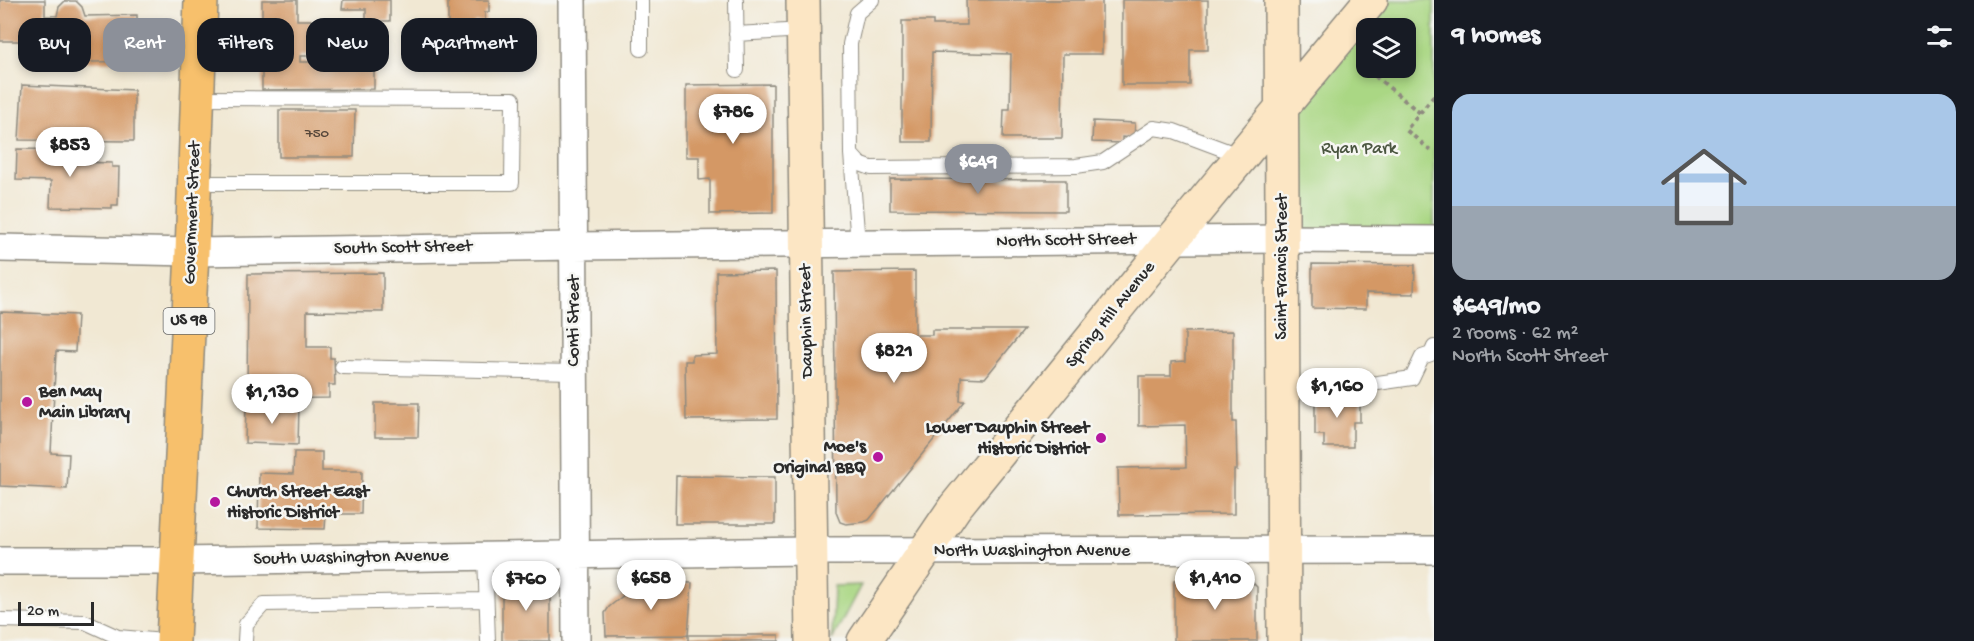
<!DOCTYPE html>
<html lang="en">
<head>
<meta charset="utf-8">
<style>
	:root { --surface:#171b24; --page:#20242c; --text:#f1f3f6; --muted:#9ea1a6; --accent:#8c9099 }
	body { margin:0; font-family:"Gochi Hand",sans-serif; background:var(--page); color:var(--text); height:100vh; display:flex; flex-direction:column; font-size:22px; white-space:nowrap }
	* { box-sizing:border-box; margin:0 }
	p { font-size:20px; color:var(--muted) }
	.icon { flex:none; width:33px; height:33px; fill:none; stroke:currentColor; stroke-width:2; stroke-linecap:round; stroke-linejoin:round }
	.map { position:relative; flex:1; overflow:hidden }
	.panel { display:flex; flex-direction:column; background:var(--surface); width:540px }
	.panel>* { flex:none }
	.top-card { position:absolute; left:18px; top:18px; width:570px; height:54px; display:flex; gap:12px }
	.controls { position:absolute; left:1356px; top:18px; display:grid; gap:12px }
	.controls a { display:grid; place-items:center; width:60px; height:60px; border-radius:12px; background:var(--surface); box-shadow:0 3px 9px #0003; font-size:30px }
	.scale { position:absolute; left:18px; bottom:15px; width:76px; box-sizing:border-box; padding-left:6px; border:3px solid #2b2b2b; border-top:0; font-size:16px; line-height:21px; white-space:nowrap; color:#2b2b2b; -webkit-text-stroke:4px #f6f6f2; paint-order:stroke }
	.price { position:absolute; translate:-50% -51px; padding:0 14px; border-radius:21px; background:#fff; color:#222; font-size:20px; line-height:39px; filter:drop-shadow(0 2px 3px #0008) }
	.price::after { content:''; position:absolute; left:50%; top:36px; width:18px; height:14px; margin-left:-9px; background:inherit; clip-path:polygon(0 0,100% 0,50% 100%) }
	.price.selected { background:var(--accent); color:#fff }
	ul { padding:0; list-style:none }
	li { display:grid; align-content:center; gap:12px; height:318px; padding:0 18px }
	li span { display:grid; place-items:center; height:186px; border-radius:18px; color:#555 }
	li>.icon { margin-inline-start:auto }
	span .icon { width:108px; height:108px; fill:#fffc; stroke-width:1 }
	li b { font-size:26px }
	h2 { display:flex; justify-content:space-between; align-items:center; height:72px; padding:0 18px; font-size:26px }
	.pill { padding:0 21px; border-radius:18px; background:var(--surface); box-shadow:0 3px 9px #0003; font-size:21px; line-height:54px }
	.pill.selected { background:var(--accent); color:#fff }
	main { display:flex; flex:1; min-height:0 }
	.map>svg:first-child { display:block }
	.green { fill:#aad784; stroke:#6a8158; stroke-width:1.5; fill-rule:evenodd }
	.building { fill:#d49865 }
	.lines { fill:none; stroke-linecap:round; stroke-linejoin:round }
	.lane-casing { stroke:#8e8a7f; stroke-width:16 }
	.street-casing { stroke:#8e8a7f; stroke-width:30 }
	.secondary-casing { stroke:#8e8a7f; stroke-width:36 }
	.primary-casing { stroke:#8e8a7f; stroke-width:36 }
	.path { stroke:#8e8a7f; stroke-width:4; stroke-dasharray:4.5 4.5; stroke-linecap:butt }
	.lane { stroke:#fff; stroke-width:14 }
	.street { stroke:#fff; stroke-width:27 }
	.secondary { stroke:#fce6c4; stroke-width:33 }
	.primary { stroke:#f7c06c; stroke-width:33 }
	.poi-dot { fill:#b5179e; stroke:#f6f6f2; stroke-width:2 }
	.labels { text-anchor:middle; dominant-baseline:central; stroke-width:5; stroke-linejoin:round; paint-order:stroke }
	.number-label { font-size:15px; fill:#55463a }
	.shield { fill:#f6f6f2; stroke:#686867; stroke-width:1.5 }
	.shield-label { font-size:16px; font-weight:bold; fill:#2b2b2b }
	.park-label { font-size:18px; fill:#4b5641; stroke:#f6f6f2 }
	.street-label { font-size:18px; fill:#2b2b2b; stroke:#f6f6f2 }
	.poi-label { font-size:18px; font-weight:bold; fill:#2b2b2b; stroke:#f6f6f2; text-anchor:start }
</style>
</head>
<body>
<main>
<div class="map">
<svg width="1434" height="641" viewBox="0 0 1434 641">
	<rect width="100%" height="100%" fill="#f6f6f2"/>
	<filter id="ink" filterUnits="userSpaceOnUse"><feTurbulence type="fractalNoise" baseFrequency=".0167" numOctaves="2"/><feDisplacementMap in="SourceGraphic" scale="12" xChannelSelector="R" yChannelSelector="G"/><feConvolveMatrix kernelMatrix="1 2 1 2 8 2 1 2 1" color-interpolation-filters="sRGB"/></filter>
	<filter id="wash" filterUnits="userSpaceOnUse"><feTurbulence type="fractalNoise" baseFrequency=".008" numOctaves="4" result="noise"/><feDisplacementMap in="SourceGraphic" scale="24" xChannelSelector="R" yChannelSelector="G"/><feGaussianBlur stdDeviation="1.35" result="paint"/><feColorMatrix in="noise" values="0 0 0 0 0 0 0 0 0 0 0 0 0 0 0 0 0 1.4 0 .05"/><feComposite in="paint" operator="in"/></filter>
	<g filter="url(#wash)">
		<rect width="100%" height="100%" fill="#f1e8d3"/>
		<path class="green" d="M1371 0H1434V240L1281 239V107ZM1366 28H1406V68H1366Z
			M861 585 832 640 834 586Z"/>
		<g id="blocks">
			<path class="building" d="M0 0H45V16H57L59 7 65 1H76L82 7 85 16 137 15 138 61 48 63V41H0Z
				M262 0H297V20H311V56H300V62H374V89L262 90Z
				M343 0H390V21H366V9H342Z
				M448 0H489V12H485V22H474V43H448Z
				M966 0H1102V54H1063L1062 138H1003L1004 109H1010L1011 54 932 52 931 142H902V21H933V25H967Z
				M1122 0H1208V50H1190V85H1122Z
				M773 84V213L710 214V179L699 180V157H686V85Z
				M22 85 134 90V141L19 140Z
				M279 110H355L354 157H279Z
				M1093 121 1135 123 1134 138 1122 137V143L1092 142Z
				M17 149 75 150V162L112 163V167H119L118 205H112V208L50 207 51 181 16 180Z
				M890 179 1066 180V211L890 210Z
				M1312 264 1415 265 1414 294 1366 293V309L1312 308Z
				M776 271 777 419 686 420 685 361H692V355L717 354 716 272Z
				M915 271V335H932V330H1024L985 378 961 377 960 401H965L869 520 864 522 846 524 840 522 836 512 834 272Z
				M383 273V312L307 311V347H330V358H334L335 385H329V398L247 399 248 274Z
				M0 312 77 315 75 352 56 351 51 453 69 454 67 489 0 486Z
				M1233 331V422H1236L1237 470H1234V514L1119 515 1118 468 1186 467 1185 425 1139 426V376H1171V362L1185 361V332Z
				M1315 394H1352V398H1360V422H1353V447H1324V435H1315Z
				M375 403H419L418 437H375Z
				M246 405 299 407 298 445 245 443Z
				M294 452H322V471H362L361 514H326L325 529 258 528 259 473 293 474Z
				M676 476 775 477V524H675Z
				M1250 580 1257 587V641H1174V581Z
				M640 582 692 583 688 635 606 636 605 613 609 607Z
				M502 583H550V641H502Z
				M688 635H779V641H688Z"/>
		</g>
	</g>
	<g filter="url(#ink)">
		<use href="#blocks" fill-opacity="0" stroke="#8e8a7f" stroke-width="1.5"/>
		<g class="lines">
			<defs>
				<path id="lane" d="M641 0V49
					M736 0 737 70
					M872 0 857 13 850 44 851 154 860 164 871 168 1076 166 1103 162 1154 128 1174 131 1241 156
					M736 34 804 30
					M851 154 858 244
					M194 183H512L513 99 197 98
					M342 367 574 372
					M1283 389 1378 383 1412 378 1422 357 1431 354 1434 347
					M485 556 488 641
					M0 620 85 622 118 637 164 641
					M245 641 246 624 264 604 486 600"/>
				<path id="street" d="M572 0 576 641
					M0 248 192 252 573 246 1281 239 1434 240
					M0 561H177L810 551 1434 550"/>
				<path id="secondary" d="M803 0 812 641
					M1281 0 1284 641
					M864 641 955 507 1172 240 1371 0"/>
				<path id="primary" d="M173 641 192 252 201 0"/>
			</defs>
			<use href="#lane" class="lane-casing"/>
			<use href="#street" class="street-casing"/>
			<use href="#secondary" class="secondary-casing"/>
			<use href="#primary" class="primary-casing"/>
			<path class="path" d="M1375 76 1420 113
				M1434 96 1406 130 1434 153"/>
			<use href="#lane" class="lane"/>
			<use href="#street" class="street"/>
			<use href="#secondary" class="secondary"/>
			<use href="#primary" class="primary"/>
		</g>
	</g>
	<g class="poi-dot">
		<circle cx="27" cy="402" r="6"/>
		<circle cx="1101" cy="438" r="6"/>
		<circle cx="878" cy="457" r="6"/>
		<circle cx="215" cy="502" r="6"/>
	</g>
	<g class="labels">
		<g class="number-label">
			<text x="317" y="134">750</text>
		</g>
		<rect class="shield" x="163.5" y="308" width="51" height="26" rx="4.5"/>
		<g class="shield-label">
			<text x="189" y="321">US 98</text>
		</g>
		<g class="park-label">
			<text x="1359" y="149">Ryan Park</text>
		</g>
		<g class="street-label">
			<text transform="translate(193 213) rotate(-88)">Government Street</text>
			<text transform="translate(1066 241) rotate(-1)">North Scott Street</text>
			<text transform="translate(403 248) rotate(-1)">South Scott Street</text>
			<text transform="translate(1282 267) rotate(-90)">Saint Francis Street</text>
			<text transform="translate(1111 315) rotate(-51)">Spring Hill Avenue</text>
			<text transform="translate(574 321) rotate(-90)">Conti Street</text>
			<text transform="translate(807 321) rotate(-91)">Dauphin Street</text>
			<text x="1032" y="551">North Washington Avenue</text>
			<text transform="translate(351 558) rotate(-1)">South Washington Avenue</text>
		</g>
		<g class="poi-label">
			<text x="39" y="392">Ben May<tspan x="39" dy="21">Main Library</tspan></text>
			<text x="1089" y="428" text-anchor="end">Lower Dauphin Street<tspan x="1089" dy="21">Historic District</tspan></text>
			<text x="866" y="447" text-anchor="end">Moe's<tspan x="866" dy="21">Original BBQ</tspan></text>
			<text x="227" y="492">Church Street East<tspan x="227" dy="21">Historic District</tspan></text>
		</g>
	</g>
</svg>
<div class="controls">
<a><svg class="icon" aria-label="layers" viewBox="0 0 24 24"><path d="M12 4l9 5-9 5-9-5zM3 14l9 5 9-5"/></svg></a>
</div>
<div class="scale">20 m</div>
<b class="price" style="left:733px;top:145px">$786</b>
<b class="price" style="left:70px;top:178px">$853</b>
<b class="price selected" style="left:978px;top:195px">$649</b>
<b class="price" style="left:894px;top:384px">$821</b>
<b class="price" style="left:1337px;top:419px">$1,160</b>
<b class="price" style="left:272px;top:425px">$1,130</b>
<b class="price" style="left:651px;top:611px">$658</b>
<b class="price" style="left:1215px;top:611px">$1,410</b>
<b class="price" style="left:526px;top:612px">$760</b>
<div class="top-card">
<a class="pill">Buy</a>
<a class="pill selected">Rent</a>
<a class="pill">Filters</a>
<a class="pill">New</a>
<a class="pill">Apartment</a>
</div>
</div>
<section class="panel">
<h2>9 homes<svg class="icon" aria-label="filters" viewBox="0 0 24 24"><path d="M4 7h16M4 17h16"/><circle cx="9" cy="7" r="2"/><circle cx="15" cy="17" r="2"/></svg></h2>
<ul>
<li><span style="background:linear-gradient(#a9c7e8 60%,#9aa5b1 0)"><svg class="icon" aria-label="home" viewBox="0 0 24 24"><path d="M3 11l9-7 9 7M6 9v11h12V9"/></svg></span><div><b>$649/mo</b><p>2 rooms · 62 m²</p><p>North Scott Street</p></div></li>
</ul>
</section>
</main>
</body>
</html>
